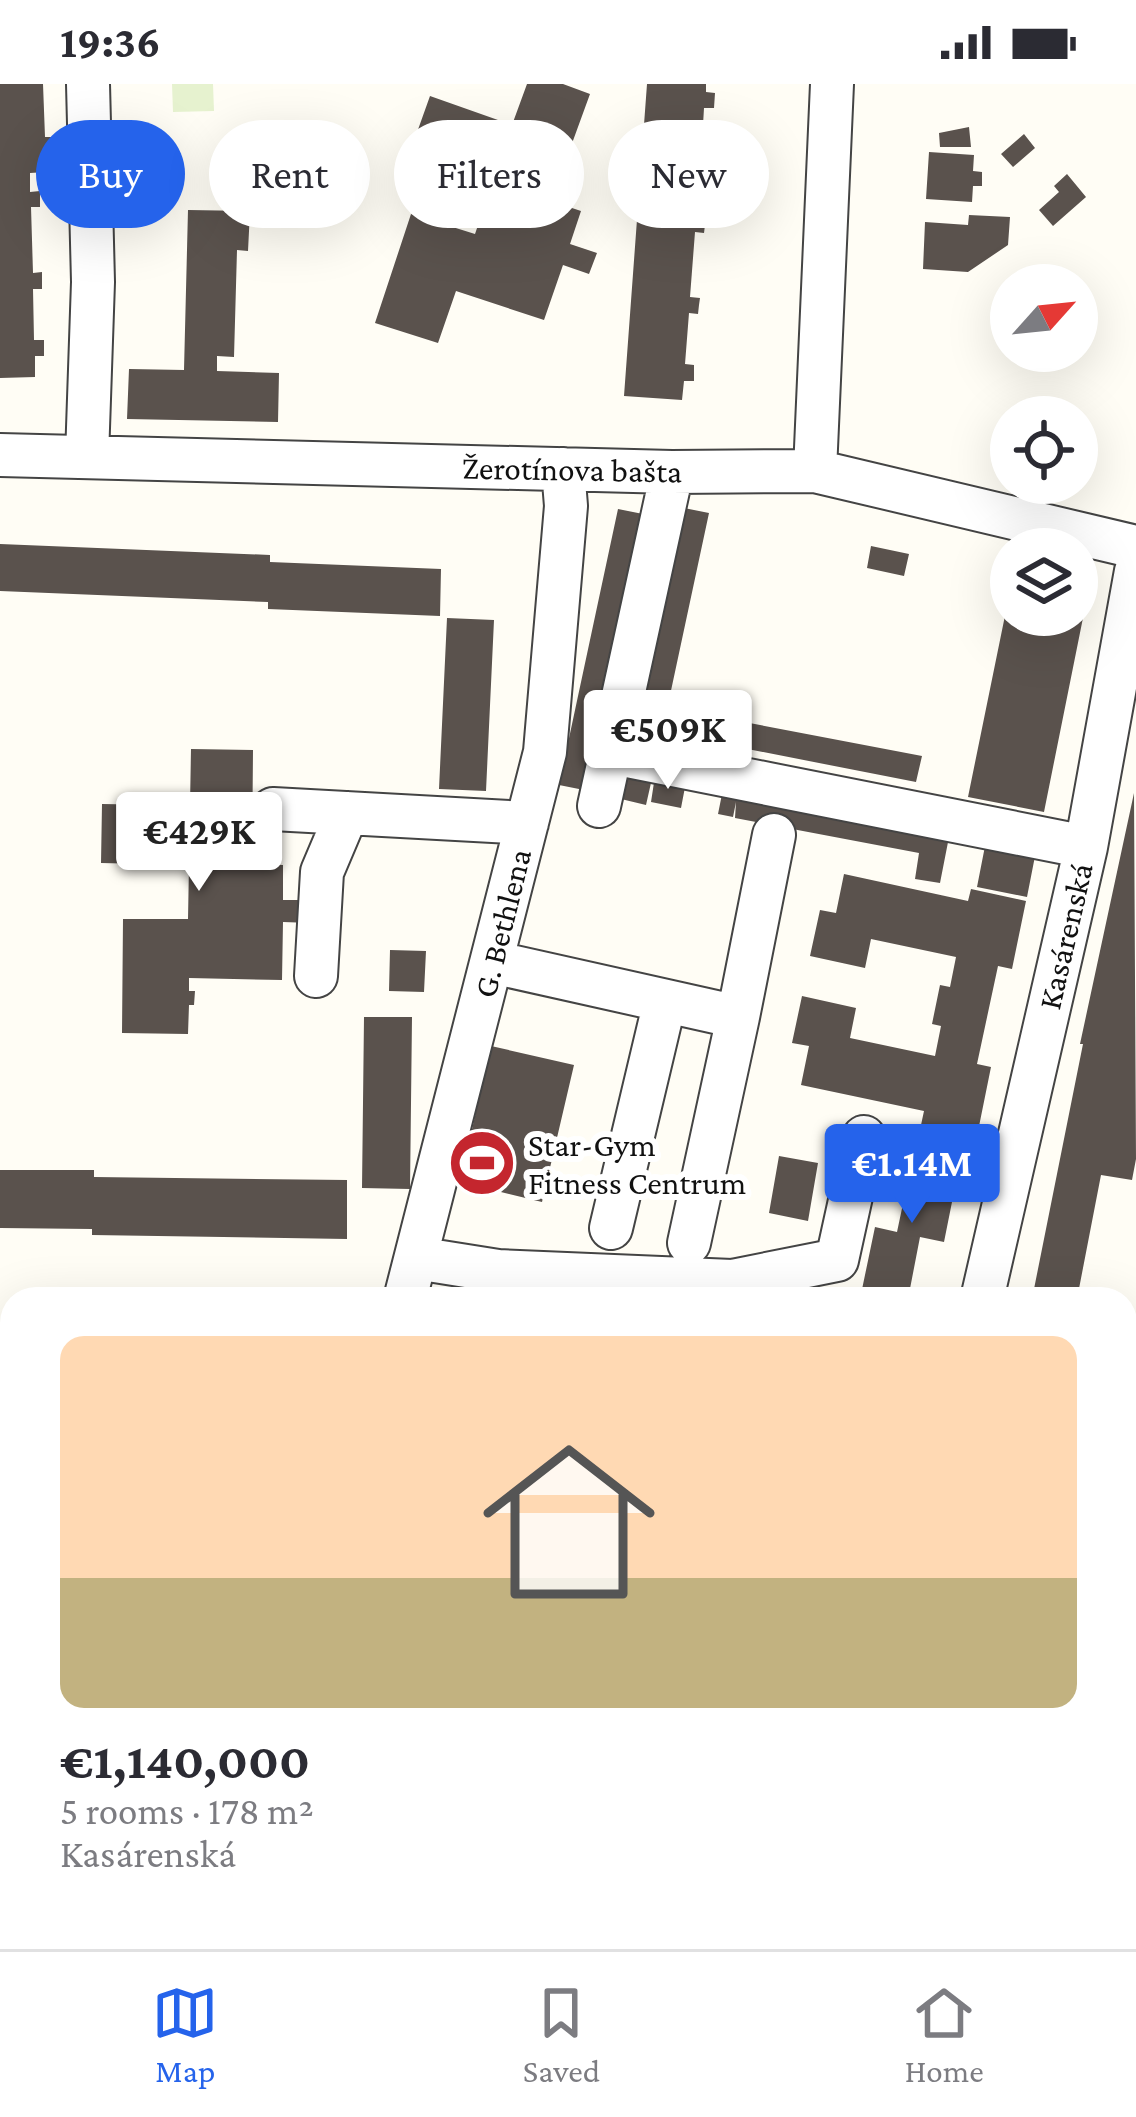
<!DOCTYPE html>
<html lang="en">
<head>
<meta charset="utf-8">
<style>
	:root { --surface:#fff; --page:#f7f7f7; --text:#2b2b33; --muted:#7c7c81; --line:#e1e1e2; --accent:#2563eb }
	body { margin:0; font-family:"Crimson Pro",serif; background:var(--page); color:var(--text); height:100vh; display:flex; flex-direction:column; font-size:45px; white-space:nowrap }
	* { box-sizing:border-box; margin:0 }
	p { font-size:39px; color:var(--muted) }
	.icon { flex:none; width:66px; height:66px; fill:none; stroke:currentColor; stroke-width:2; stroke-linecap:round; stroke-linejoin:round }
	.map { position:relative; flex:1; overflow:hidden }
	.sheet { position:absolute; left:0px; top:1203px; width:1137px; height:663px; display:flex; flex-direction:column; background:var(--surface); border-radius:36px 36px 0 0; box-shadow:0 12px 48px #0002 }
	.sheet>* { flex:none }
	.guide { position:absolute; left:36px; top:36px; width:1065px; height:108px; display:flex; gap:24px }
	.needle { width:78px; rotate:63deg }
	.fabs { position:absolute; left:990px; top:180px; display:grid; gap:24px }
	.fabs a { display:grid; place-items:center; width:108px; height:108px; border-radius:50%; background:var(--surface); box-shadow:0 12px 48px #0002; font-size:60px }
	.price { position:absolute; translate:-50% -102px; padding:0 27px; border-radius:12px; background:#fff; color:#222; font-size:39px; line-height:78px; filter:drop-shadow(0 3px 6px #0008) }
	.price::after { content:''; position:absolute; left:50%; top:72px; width:36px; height:27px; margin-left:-18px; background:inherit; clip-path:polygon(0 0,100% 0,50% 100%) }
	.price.current { background:var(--accent); color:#fff }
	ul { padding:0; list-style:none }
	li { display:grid; align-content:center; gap:24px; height:636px; padding:0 60px }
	li span { display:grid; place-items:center; height:372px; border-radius:24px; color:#555 }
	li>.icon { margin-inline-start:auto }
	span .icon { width:216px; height:216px; fill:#fffc; stroke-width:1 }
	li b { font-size:51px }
	.chip { padding:0 42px; border-radius:54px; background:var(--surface); box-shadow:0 12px 48px #0002; font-size:42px; line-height:108px }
	.chip.current { background:var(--accent); color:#fff }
	.status { display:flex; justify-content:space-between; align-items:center; height:84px; padding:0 60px; background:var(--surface); direction:ltr }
	.status svg { height:33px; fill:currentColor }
	.tabs { display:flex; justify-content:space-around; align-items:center; height:168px; border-top:3px solid var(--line); background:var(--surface); font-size:33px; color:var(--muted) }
	.tabs a { display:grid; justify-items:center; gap:6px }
	.tabs .current { color:var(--accent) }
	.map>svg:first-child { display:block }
	.pitch { fill:#e6f2cf }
	.building { fill:#5a524d }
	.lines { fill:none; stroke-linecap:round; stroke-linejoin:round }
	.minor-casing { stroke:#444; stroke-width:46 }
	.minor { stroke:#fff; stroke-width:42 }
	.labels { text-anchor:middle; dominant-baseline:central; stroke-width:12; stroke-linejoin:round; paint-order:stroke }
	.street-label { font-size:33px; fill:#111; stroke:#fff }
	.poi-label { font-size:33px; fill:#111; stroke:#fff; text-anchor:start }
</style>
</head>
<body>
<div class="status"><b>19:36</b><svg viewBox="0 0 49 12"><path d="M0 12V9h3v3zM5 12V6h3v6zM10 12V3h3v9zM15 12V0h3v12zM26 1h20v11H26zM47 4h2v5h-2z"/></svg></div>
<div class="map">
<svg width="1136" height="1865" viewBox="0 0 1136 1865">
	<rect width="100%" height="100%" fill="#fffdf5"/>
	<path class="pitch" d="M172 0H213L214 27 173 28Z
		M316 1854H387V1865H316Z
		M559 1854H638L653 1865 601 1861 543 1865Z"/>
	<path class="building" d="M0 0H43L45 53H53L54 69H45L46 88 30 89V108L40 107V123H31L33 189 42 188V205H33L34 256H44V272H35V293L0 294Z
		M527 0H563L590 10 551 117 581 127 570 160 597 169 589 190 563 181 544 236 456 207 438 259 375 239 411 130 475 150 493 97 410 68 430 12 512 41Z
		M647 0H706V8L715 9 714 24H704L701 75 710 76 709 92H699L696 132 706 133 704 149 695 148 690 213 700 214 699 221 698 230 689 229 685 280 694 281V297H684L682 316 624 312Z
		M969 43 971 63H940L939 49Z
		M1024 50 1035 64 1013 83 1001 70Z
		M929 68 974 71 973 87 982 88V102H973L972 118 926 115Z
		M1067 90 1086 113 1053 142 1039 126 1059 108 1054 102Z
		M188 126 250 127 248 167 237 166 234 273 217 272V287L279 289 278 338 127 335 129 285 184 286Z
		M969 131 1010 133 1008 161 968 188 923 185 925 138 968 141Z
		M684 424 709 429 660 658 635 653Z
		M618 425 643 430 584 706 559 701Z
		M0 460 270 471V478L441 485 440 532 268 525V518L0 507Z
		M871 462 909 470 904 492 867 484Z
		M1077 491 1091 494 1044 728 968 713 1009 512 1011 531H1077Z
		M447 534 494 536 486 707 439 705Z
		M676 625 922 672 916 698 671 650Z
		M191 665 253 666 252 780 283 781V816H311V839L283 838 282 896 189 894V907H195L194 921H189L188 950 122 949 123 835H188L189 781 101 779 102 720 161 721V716L190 721Z
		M628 684 653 690 646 721 621 715Z
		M655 692 686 698 681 724 651 718Z
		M723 705 949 753 940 799 915 795 919 769 735 734 736 718 733 733 718 730Z
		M1134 709 1136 1075 1132 1096 1101 1091 1077 1215H1032L1083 960H1080Z
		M986 757 1036 767 1027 813 977 803Z
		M844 790 968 817 971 805 1026 817 1012 885 998 882 977 980 991 983 974 1067 918 1055 924 1027 801 1001 809 962 792 959 802 912 856 924 850 954 935 972 941 942 932 940 940 901 950 903 956 873 871 855 865 884 810 872 820 826 836 829Z
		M390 866 426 867 424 908 389 907Z
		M364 933H412L410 1105 362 1104Z
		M491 962 574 981 542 1118 460 1098Z
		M915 1063 961 1073 944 1158 920 1153 908 1215H860L875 1143 897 1148Z
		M779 1072 818 1079 808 1137 769 1129Z
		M0 1086H94V1093L347 1096V1155L92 1151V1145L0 1144Z
		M1125 1564H1136V1611H1125Z
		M162 1854H230V1863H162Z"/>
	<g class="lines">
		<defs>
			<path id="minor" d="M0 371 672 388 815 387 1136 463
				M87 373 93 198 88 0
				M815 387 832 0
				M612 669 1086 763
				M599 722 672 388
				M273 725 527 739
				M492 878 738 933 774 751
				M316 892 322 788 347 729
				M611 1144 665 917
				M689 1159 738 933
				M416 1174 498 1187 732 1197 837 1176 864 1053
				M405 1215 545 668 566 422 563 385
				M982 1215 1086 763 1136 487
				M0 1276 12 1278
				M0 1352H12
				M0 1419 12 1403
				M1125 1448 1136 1451
				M263 1865 269 1854"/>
		</defs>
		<use href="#minor" class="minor-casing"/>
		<use href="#minor" class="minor"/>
	</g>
	<defs>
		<symbol id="stadium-disc" viewBox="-11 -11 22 22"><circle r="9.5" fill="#c4262e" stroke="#fff"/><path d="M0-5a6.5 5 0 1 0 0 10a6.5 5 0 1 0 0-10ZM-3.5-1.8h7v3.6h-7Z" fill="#fff"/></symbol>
	</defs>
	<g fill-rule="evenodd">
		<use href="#stadium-disc" x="444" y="1041" width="76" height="76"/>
	</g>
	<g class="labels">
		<g class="street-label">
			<text transform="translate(572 385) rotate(1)">Žerotínova bašta</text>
			<text transform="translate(502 839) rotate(-76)">G. Bethlena</text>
			<text transform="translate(1065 852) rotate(-77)">Kasárenská</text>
		</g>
		<g class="poi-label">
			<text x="528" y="1060">Star-Gym<tspan x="528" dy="38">Fitness Centrum</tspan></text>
		</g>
	</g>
</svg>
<div class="fabs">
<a><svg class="needle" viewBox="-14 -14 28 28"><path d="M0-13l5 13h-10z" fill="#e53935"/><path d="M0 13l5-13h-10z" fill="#7c7c81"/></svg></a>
<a><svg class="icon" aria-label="locate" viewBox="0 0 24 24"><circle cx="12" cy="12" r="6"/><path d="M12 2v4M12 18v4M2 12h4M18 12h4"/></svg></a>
<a><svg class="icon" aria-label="layers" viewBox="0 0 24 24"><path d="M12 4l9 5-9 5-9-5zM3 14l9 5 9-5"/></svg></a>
</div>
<b class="price" style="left:668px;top:708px">€509K</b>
<b class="price" style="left:199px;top:810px">€429K</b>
<b class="price current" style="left:912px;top:1142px">€1.14M</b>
<div class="guide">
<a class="chip current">Buy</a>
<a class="chip">Rent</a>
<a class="chip">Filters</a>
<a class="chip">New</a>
</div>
<section class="sheet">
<ul>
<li><span style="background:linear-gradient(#ffd9b3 65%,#c2b280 0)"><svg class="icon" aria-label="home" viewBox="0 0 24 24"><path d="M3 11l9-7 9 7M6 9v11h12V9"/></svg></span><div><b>€1,140,000</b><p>5 rooms · 178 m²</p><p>Kasárenská</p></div></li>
</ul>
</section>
</div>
<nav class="tabs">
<a class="current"><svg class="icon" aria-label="map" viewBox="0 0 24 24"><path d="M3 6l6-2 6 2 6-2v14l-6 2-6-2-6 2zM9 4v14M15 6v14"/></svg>Map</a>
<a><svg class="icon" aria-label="saved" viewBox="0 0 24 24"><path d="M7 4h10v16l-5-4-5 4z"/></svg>Saved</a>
<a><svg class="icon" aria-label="home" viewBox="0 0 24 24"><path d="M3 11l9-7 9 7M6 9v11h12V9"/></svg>Home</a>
</nav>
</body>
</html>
